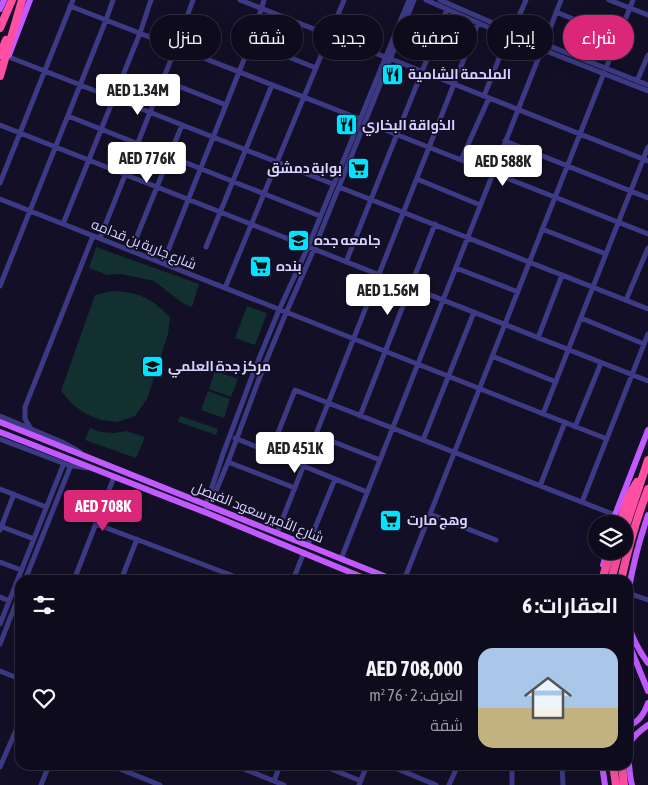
<!DOCTYPE html>
<html lang="ar">
<head>
<meta charset="utf-8">
<style>
	:root { --surface:#0e0b1c; --page:#1c1929; --text:#f1f3f6; --muted:#9b9ba3; --line:#2e2b3b; --accent:#db2777 }
	body { margin:0; font-family:"Asap Condensed",Cairo,sans-serif; background:var(--page); color:var(--text); direction:rtl; height:100vh; display:flex; flex-direction:column; font-size:19px; white-space:nowrap }
	* { box-sizing:border-box; margin:0 }
	p { font-size:16px; color:var(--muted) }
	.icon { flex:none; width:28px; height:28px; fill:none; stroke:currentColor; stroke-width:2; stroke-linecap:round; stroke-linejoin:round }
	.map { position:relative; flex:1; overflow:hidden; direction:ltr }
	.side { position:absolute; left:15px; top:575px; width:618px; height:195px; display:flex; flex-direction:column; background:var(--surface); border-radius:15px; box-shadow:0 5px 20px #0002,0 0 0 1px var(--line); direction:rtl }
	.side>* { flex:none }
	.top-card { position:absolute; left:15px; top:15px; width:619px; height:45px; direction:rtl; display:flex; gap:10px }
	.fabs { position:absolute; left:588px; top:515px; display:grid; gap:10px }
	.fabs a { display:grid; place-items:center; width:45px; height:45px; border-radius:50%; background:var(--surface); box-shadow:0 5px 20px #0002,0 0 0 1px var(--line); font-size:25px }
	.price { position:absolute; translate:-50% -42px; padding:0 11px; border-radius:5px; background:#fff; color:#222; font-size:16px; line-height:32px; filter:drop-shadow(0 1px 2px #0008) }
	.price::after { content:''; position:absolute; left:50%; top:30px; width:15px; height:11px; margin-left:-8px; background:inherit; clip-path:polygon(0 0,100% 0,50% 100%) }
	.price.active { background:var(--accent); color:#fff }
	ul { padding:0; list-style:none }
	li { display:flex; align-items:center; gap:15px; height:125px; padding:0 15px }
	li span { display:grid; place-items:center; flex:none; width:140px; height:100px; border-radius:15px; color:#555 }
	li>.icon { margin-inline-start:auto }
	span .icon { width:60px; height:60px; fill:#fffc; stroke-width:1 }
	li b { font-size:21px }
	h2 { display:flex; justify-content:space-between; align-items:center; height:60px; padding:0 15px; font-size:21px }
	.chip { padding:0 18px; border-radius:22px; background:var(--surface); box-shadow:0 5px 20px #0002,0 0 0 1px var(--line); font-size:18px; line-height:45px }
	.chip.active { background:var(--accent); color:#fff }
	.map>svg:first-child { display:block }
	.green { fill:#12302f }
	.lines { fill:none; stroke-linecap:round; stroke-linejoin:round }
	.minor { stroke:#3d3a85; stroke-width:5 }
	.major { stroke:#c25bff; stroke-width:6 }
	.highway { stroke:#ff4fa3; stroke-width:8 }
	.labels { text-anchor:middle; dominant-baseline:central; stroke-width:4; stroke-linejoin:round; paint-order:stroke }
	.poi-label { font-size:14px; font-weight:bold; fill:#d9d4ff; stroke:#130f26; text-anchor:start }
	.street-label { font-size:14px; fill:#d9d4ff; stroke:#130f26 }
</style>
</head>
<body>
<div class="map">
<svg width="648" height="785" viewBox="0 0 648 785">
	<rect width="100%" height="100%" fill="#130f26"/>
	<path class="green" d="M96 247 199 284 192 307 184 304 154 281 121 274 107 275 89 268Z
		M111 291C139 292 150 297 170 317L168 334 147 399 135 416 117 422 101 420 86 414 72 404 61 391 95 295Z
		M247 306 267 313 255 345 235 338Z
		M215 371 238 379 231 397 209 389Z
		M208 391 230 399 224 418 201 410Z
		M180 416 218 429 216 435 178 422Z
		M90 428 101 432 114 433 126 431 145 437 136 458 85 440Z"/>
	<g class="lines">
		<path class="minor" d="M240 0 385 57
			M426 0 508 36 648 91
			M440 0 509 30 648 85
			M609 0 648 15
			M70 6 360 119
			M556 12 618 37
			M512 32 526 0
			M251 42 316 68
			M544 44 561 0
			M9 57 333 184
			M391 59 648 161
			M606 68 633 0
			M163 80 226 105
			M637 81 648 55
			M484 96 508 36
			M68 116 320 216
			M365 122 648 234
			M0 125 648 381
			M505 141 648 198
			M461 160 489 98
			M417 179 480 205
			M0 183 73 0
			M339 187 648 309
			M0 199 607 439
			M63 224 140 33 151 0
			M542 229 606 254
			M100 238 176 47 193 0
			M206 247 272 85
			M131 251 182 125
			M346 262 447 9
			M163 263 251 42 264 0
			M456 268 518 292
			M0 286 106 20 113 0
			M225 288 344 0
			M626 300 648 248
			M581 318 644 344
			M538 338 562 275
			M492 356 556 382
			M543 414 648 147
			M0 416 62 442 80 452
			M360 416 435 224
			M575 427 601 363
			M31 429 25 419V407L93 236
			M316 435 380 460
			M235 438 367 492
			M0 439 68 465 87 468
			M423 440 474 312
			M270 453 295 390 615 515
			M228 462 295 488
			M540 486 565 422
			M0 489 46 507
			M582 502 648 334
			M206 507V505L223 454 256 366 279 310 308 247 409 0
			M209 508 228 462 262 371 286 313 314 249 414 0
			M430 514 496 540
			M96 524 244 580
			M0 526 34 539
			M0 530 14 494
			M277 533 478 23
			M308 545 335 479
			M341 559 542 49
			M0 562 21 570
			M25 580 71 465
			M74 580 114 477
			M121 580 137 539
			M293 580 304 552
			M404 580 604 73
			M628 593 648 600
			M0 597 9 601
			M0 624 64 463
			M0 644 20 593
			M0 671 20 679
			M110 765 160 785
			M234 765 284 785
			M321 765 361 781
			M388 765 436 785
			M562 765 563 785
			M0 767 20 721
			M274 781 280 765
			M41 785 49 765
			M359 785 367 765
			M449 785 458 765
			M512 785V765"/>
		<path class="major" d="M0 9 4 0
			M9 55 30 0
			M0 422 394 580
			M0 432 207 513 369 580
			M613 524 615 515 648 430
			M603 565 607 551
			M628 595C632 568 639 541 648 515
			M628 623C632 638 639 651 648 663
			M628 642 648 691
			M628 726C639 722 644 714 648 703
			M602 765 605 785
			M632 785C630 778 630 772 629 765 628 743 629 738 648 725"/>
		<path class="highway" d="M0 28 12 0
			M0 55 6 40
			M0 76 22 0
			M620 524 628 497 637 482
			M624 532 648 460
			M602 580 611 551
			M611 580 619 551
			M621 580C628 549 636 519 648 489
			M613 765 616 785
			M622 765 624 785"/>
	</g>
	<defs>
		<symbol id="restaurant-square" viewBox="-11 -11 22 22"><rect x="-9" y="-9" width="18" height="18" rx="4" fill="#00e5ff" stroke="#130f26"/><path d="M-5-6h1v4h1v-4h1v4h1v-4h1v5L-1.5 .5V6h-2V.5L-5-1ZM5-6V6H3V1.5H1.5Q1.5-4 5-6Z" fill="#111"/></symbol>
		<symbol id="supermarket-square" viewBox="-11 -11 22 22"><rect x="-9" y="-9" width="18" height="18" rx="4" fill="#00e5ff" stroke="#130f26"/><path d="M-6-5.5h2.5l.6 2H6L4.5 2H-2.5L-4.4-4H-6ZM-1.5 3.2a1.3 1.3 0 1 0 .1 0ZM3 3.2a1.3 1.3 0 1 0 .1 0Z" fill="#111"/></symbol>
		<symbol id="school-square" viewBox="-11 -11 22 22"><rect x="-9" y="-9" width="18" height="18" rx="4" fill="#00e5ff" stroke="#130f26"/><path d="M0-5L7-2L0 1L-7-2ZM-4 1L0 2.5L4 1V4Q0 6-4 4Z" fill="#111"/></symbol>
		<symbol id="university-square" viewBox="-11 -11 22 22"><rect x="-9" y="-9" width="18" height="18" rx="4" fill="#00e5ff" stroke="#130f26"/><path d="M0-5L7-2L0 1L-7-2ZM-4 1L0 2.5L4 1V4Q0 6-4 4Z" fill="#111"/></symbol>
	</defs>
	<g fill-rule="evenodd">
		<use href="#restaurant-square" x="380" y="62" width="25" height="25"/>
		<use href="#restaurant-square" x="334" y="112" width="25" height="25"/>
		<use href="#supermarket-square" x="346" y="156" width="25" height="25"/>
		<use href="#school-square" x="286" y="228" width="25" height="25"/>
		<use href="#supermarket-square" x="248" y="254" width="25" height="25"/>
		<use href="#university-square" x="140" y="354" width="25" height="25"/>
		<use href="#supermarket-square" x="378" y="508" width="25" height="25"/>
	</g>
	<g class="labels">
		<g class="poi-label">
			<text x="408" y="74">الملحمة الشامية</text>
			<text x="362" y="125">الذواقة البخاري</text>
			<text x="342" y="168" text-anchor="end">بوابة دمشق</text>
			<text x="314" y="240">جامعه جده</text>
			<text x="276" y="266">بنده</text>
			<text x="168" y="366">مركز جدة العلمي</text>
			<text x="407" y="520">وهج مارت</text>
		</g>
		<g class="street-label">
			<text transform="translate(144 244) rotate(22)">شارع جارية بن قدامه</text>
			<text transform="translate(258 512) rotate(22)">شارع الأمير سعود الفيصل</text>
		</g>
	</g>
</svg>
<div class="fabs">
<a><svg class="icon" aria-label="layers" viewBox="0 0 24 24"><path d="M12 4l9 5-9 5-9-5zM3 14l9 5 9-5"/></svg></a>
</div>
<b class="price" style="left:138px;top:116px">AED 1.34M</b>
<b class="price" style="left:147px;top:184px">AED 776K</b>
<b class="price" style="left:503px;top:187px">AED 588K</b>
<b class="price" style="left:388px;top:316px">AED 1.56M</b>
<b class="price" style="left:295px;top:474px">AED 451K</b>
<b class="price active" style="left:103px;top:532px">AED 708K</b>
<div class="top-card">
<a class="chip active">شراء</a>
<a class="chip">إيجار</a>
<a class="chip">تصفية</a>
<a class="chip">جديد</a>
<a class="chip">شقة</a>
<a class="chip">منزل</a>
</div>
<section class="side">
<h2>العقارات: 6<svg class="icon" aria-label="filters" viewBox="0 0 24 24"><path d="M4 7h16M4 17h16"/><circle cx="9" cy="7" r="2"/><circle cx="15" cy="17" r="2"/></svg></h2>
<ul>
<li><span style="background:linear-gradient(#a9c7e8 60%,#c2b280 0)"><svg class="icon" aria-label="home" viewBox="0 0 24 24"><path d="M3 11l9-7 9 7M6 9v11h12V9"/></svg></span><div><b>AED 708,000</b><p>الغرف: 2 · 76 m²</p><p>شقة</p></div><svg class="icon" aria-label="heart" viewBox="0 0 24 24"><path d="M12 20l-8-8c-3-5 5-10 8-4 3-6 11-1 8 4z"/></svg></li>
</ul>
</section>
</div>
</body>
</html>
